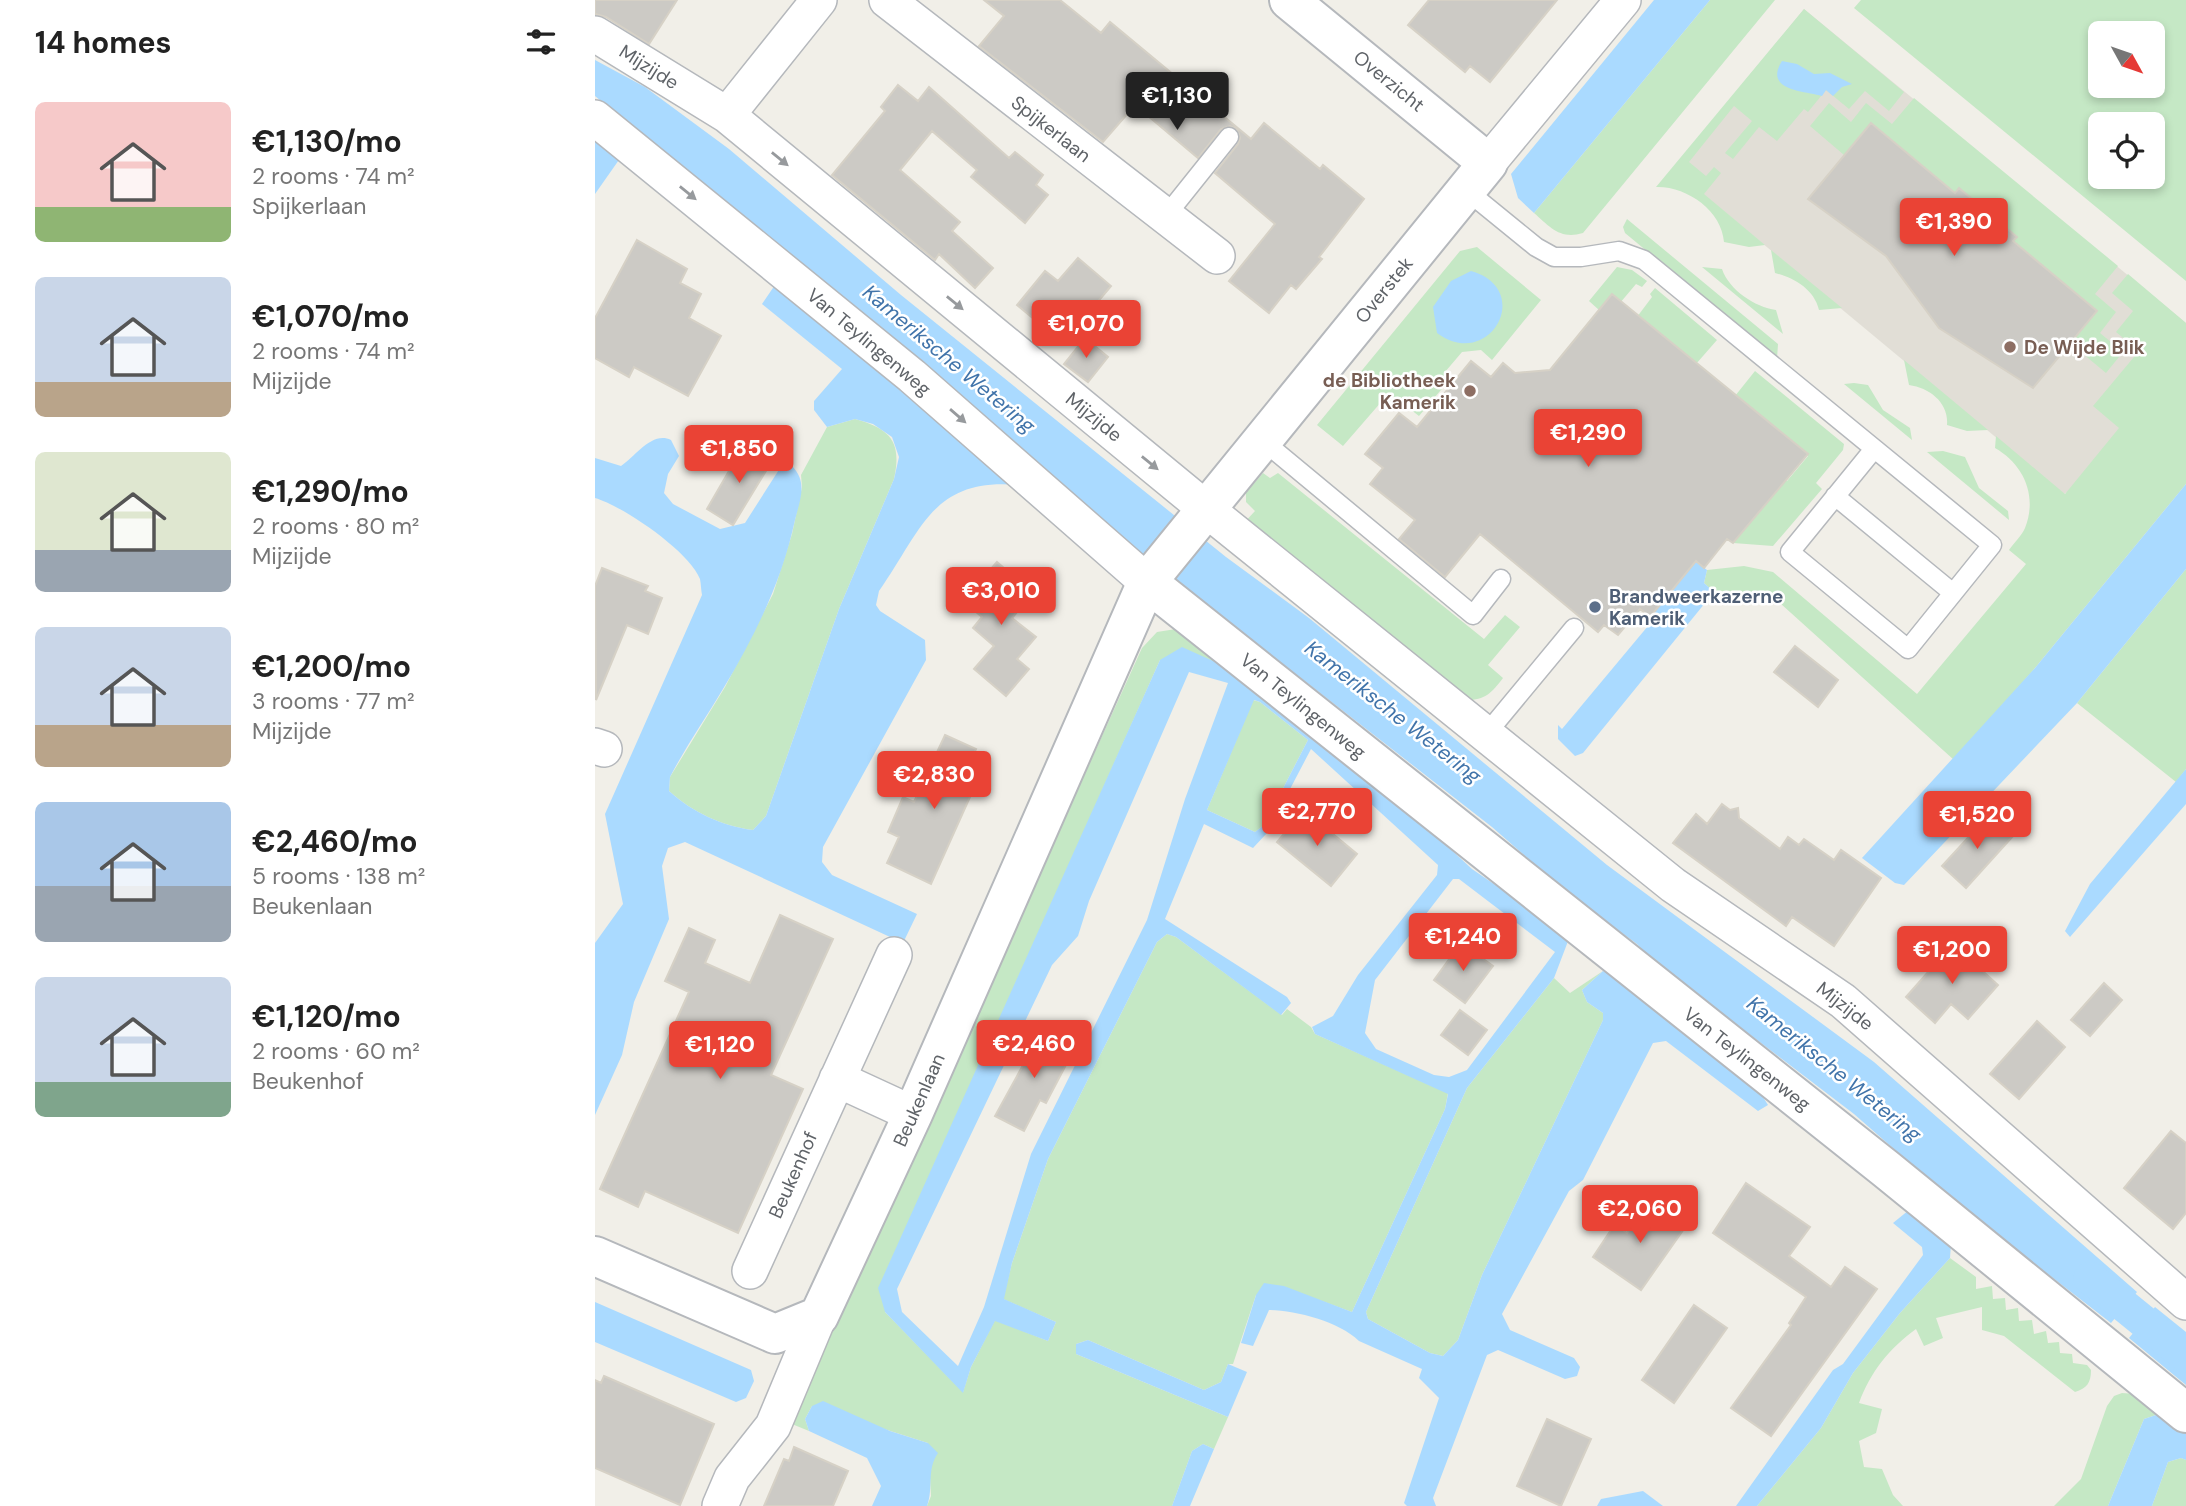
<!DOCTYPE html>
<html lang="en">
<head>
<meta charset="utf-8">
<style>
	:root { --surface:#fff; --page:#f6f6f6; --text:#222; --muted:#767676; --accent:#ea4335 }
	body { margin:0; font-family:"DM Sans",sans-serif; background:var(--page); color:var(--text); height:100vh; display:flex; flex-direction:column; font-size:26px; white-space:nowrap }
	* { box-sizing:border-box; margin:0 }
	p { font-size:23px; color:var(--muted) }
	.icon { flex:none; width:38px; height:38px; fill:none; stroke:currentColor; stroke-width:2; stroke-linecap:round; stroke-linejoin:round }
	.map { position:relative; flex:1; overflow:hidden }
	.sheet { display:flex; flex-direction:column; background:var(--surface); width:595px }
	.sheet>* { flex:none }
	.needle { width:46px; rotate:130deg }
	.controls { position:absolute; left:1493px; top:21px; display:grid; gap:14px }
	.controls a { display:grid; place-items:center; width:77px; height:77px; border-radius:10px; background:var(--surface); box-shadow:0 4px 10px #0003; font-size:35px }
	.price { position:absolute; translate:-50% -60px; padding:0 16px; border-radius:7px; background:var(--accent); color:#fff; font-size:23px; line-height:46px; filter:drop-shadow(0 2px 4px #0008) }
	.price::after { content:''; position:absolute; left:50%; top:42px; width:21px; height:16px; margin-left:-10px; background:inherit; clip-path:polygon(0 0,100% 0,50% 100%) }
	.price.active { background:#222; color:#fff }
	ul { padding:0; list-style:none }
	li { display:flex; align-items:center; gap:21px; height:175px; padding:0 35px }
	li span { display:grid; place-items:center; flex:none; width:196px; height:140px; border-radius:10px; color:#555 }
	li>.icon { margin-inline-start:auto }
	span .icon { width:84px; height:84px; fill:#fffc; stroke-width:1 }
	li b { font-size:30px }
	h2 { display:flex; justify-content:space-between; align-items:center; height:84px; padding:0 35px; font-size:30px }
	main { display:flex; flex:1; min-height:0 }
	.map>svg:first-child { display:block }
	.education { fill:#e1ded6 }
	.green { fill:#c5e8c5; fill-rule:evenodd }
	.water { fill:#aadaff; fill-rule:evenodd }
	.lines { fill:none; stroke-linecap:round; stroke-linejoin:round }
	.canal { stroke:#aadaff; stroke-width:33 }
	.building { fill:#cccac5; stroke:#d6d1c6; stroke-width:2 }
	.service-casing { stroke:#b5b8bc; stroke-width:21 }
	.minor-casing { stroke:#b5b8bc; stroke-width:38 }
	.tertiary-casing { stroke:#b5b8bc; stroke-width:42 }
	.service { stroke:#fff; stroke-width:18 }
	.minor { stroke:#fff; stroke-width:35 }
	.tertiary { stroke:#fff; stroke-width:38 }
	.oneway { fill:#979a9d }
	.education-dot { fill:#8d6e63; stroke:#fff; stroke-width:2.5 }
	.service-dot { fill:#5c6f8a; stroke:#fff; stroke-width:2.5 }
	.labels { text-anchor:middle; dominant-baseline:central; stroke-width:5; stroke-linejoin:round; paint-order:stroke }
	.street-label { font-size:19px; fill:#5f6368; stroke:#fff }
	.education-label { font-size:19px; font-weight:bold; fill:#785e54; stroke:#fff; text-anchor:start }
	.service-label { font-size:19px; font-weight:bold; fill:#4e5e75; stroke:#fff; text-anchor:start }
	.water-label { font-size:21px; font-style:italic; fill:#4174aa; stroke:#fff }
</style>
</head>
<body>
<main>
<section class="sheet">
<h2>14 homes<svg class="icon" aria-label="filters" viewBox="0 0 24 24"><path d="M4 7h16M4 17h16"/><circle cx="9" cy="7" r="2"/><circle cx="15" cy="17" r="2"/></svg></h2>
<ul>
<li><span style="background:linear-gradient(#f6c9c9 75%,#8fb573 0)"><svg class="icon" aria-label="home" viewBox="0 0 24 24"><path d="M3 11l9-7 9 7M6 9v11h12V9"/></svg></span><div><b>€1,130/mo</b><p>2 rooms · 74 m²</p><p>Spijkerlaan</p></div></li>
<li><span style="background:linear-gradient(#c9d6e8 75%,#b9a48a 0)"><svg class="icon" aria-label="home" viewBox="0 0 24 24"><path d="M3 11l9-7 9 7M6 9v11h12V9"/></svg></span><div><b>€1,070/mo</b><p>2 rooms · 74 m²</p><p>Mijzijde</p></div></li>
<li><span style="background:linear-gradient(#dfe7d0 70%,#9aa5b1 0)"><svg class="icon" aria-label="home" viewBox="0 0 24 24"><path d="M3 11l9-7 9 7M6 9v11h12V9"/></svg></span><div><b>€1,290/mo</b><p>2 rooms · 80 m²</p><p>Mijzijde</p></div></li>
<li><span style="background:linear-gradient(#c9d6e8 70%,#b9a48a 0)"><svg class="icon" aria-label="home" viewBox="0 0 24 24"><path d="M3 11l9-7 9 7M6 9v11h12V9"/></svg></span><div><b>€1,200/mo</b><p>3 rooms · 77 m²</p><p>Mijzijde</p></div></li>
<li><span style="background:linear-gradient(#a9c7e8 60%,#9aa5b1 0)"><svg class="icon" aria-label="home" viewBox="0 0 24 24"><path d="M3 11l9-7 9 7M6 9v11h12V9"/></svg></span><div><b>€2,460/mo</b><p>5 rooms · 138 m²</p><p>Beukenlaan</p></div></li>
<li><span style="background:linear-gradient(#c9d6e8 75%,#7fa58c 0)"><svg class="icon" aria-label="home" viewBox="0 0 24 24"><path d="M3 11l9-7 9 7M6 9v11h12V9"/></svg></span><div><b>€1,120/mo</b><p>2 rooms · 60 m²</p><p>Beukenhof</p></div></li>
</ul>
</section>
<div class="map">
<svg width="1591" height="1506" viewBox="0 0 1591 1506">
	<rect width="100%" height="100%" fill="#f1efe8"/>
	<path class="education" d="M1209 9 1591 323V416L1469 494 1078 169Z"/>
	<path class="green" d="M1115 0H1180L988 233C965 240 955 227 939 213Z
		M1266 0H1591V281L1259 8ZM1505 33H1558V86H1505ZM1505 124H1558V177H1505Z
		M1209 9 1309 92 1294 111 1270 91 1254 109 1231 90 1213 112 1209 109 1182 141 1164 127 1138 159 1130 153 1157 121 1139 106 1094 162 1111 176 1119 167 1126 173 1109 194 1170 245 1154 247 1129 242C1127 211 1092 186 1061 187Z
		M1319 98 1523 266 1500 294 1521 312 1505 333 1528 352 1511 373 1475 343 1502 310 1418 241 1422 236 1364 188 1360 193 1276 123 1249 155 1215 126 1234 103 1256 122 1271 103 1297 124Z
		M1032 219 1183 344 1182 359 1030 233 1028 227Z
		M882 247 946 300 897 360 886 350 867 352 850 372 856 378 824 416 794 393 748 446 722 425 865 251Z
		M1176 250 1247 308 1224 310C1219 289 1199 278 1180 273Z
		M1022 267 1037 270 1052 281 1047 287 1041 284 1025 303 1004 310 994 301Z
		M1107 267 1127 269C1134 290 1160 307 1181 310L1188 334Z
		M1533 274 1591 323V484L1440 668 1359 760 1175 594 1119 592 1109 583 1112 570 1149 566 1178 572 1322 694 1431 564 1414 550C1419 543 1427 535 1430 528 1443 495 1428 464 1400 448L1401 436 1470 494 1524 428 1498 406 1544 351 1521 332 1538 311 1517 293Z
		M1060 288 1122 340 1101 364 1042 317 1057 297 1055 294Z
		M1309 360 1393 430 1372 431 1352 425C1354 403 1335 388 1314 385Z
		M1160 371 1249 444 1248 450 1221 483 1227 489 1178 546 1138 543 1189 480 1192 481 1213 456 1140 396Z
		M1259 383 1273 385 1288 410 1315 428 1317 440 1249 384Z
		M260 419C296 429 307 442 299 479L244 609 171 816 158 830C127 826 97 812 74 791L75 777 130 687 178 594 197 534 207 487 206 475 232 427Z
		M1348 451 1370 457 1384 488 1413 511 1414 520 1332 452Z
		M668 473 675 478 683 473 889 639 910 615 925 627 893 665 908 678C896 694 889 701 868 700L647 525 660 511 651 502V493Z
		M1591 569V769L1581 782 1482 703Z
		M581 629 631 655 661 676 565 660 434 955 290 1312 368 1392 376 1367 400 1320 453 1341 461 1322 408 1299 417 1263 453 1159 562 942 572 934 581 937 687 1015 692 1009 716 1027 720 1034 853 1093 850 1109 757 1312 724 1300 661 1295 638 1364H633L626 1382 609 1390 493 1340 481 1344V1354L633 1417 619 1449 608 1444 597 1451 577 1506H332L336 1496 333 1443 217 1406 210 1419 214 1431 192 1422 240 1324 547 648 562 632Z
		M658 700 665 702 713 740 669 825 660 832 612 810Z
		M1008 971 987 990 992 1002 1008 1013V1020L887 1275 863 1340 848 1356 835 1353 773 1319 771 1312 872 1088 959 978 975 993Z
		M1355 1258 1381 1277V1289L1397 1286 1398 1299 1410 1298 1411 1310 1423 1308 1424 1321 1437 1320 1439 1334 1451 1331 1453 1343 1464 1342 1465 1353 1477 1354 1478 1363 1492 1365 1496 1370C1496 1383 1492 1388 1480 1392L1409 1336 1387 1330V1307L1341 1318 1348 1338 1329 1346 1321 1329C1294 1349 1276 1371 1264 1403L1287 1409 1281 1433 1264 1441 1269 1467 1287 1469 1298 1495 1308 1506H1162L1226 1428 1258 1373 1305 1313Z
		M1527 1393 1541 1394 1564 1414 1549 1419 1513 1506H1459L1486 1479 1512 1406 1519 1396Z
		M1586 1458 1591 1460V1506H1557L1573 1462Z"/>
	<path class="water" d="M1059 0H1115L939 213 923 198 916 174Z
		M0 60 50 87 134 149 306 295 631 557 714 618 1012 865 1279 1062 1542 1292 1516 1323 1356 1199 1259 1114 1099 992 1064 969 1042 944 975 895 897 827 543 551 0 96Z
		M1187 61 1202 64 1219 74 1235 73 1257 84 1247 87 1238 96 1231 90 1227 96C1210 91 1168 91 1187 61Z
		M0 135 26 157 0 194Z
		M876 271C940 289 895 372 842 333L838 307 856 281Z
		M182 282 424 485C337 477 327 530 284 591L281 605 285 611 330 640 331 660 228 847 227 862 237 875 322 914 308 943 90 842 73 848 67 866 74 919 39 1002 27 1055 0 1115V943L28 904 10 814 107 595C106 590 106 584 105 579 94 551 28 506 0 498V458L26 466C41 456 57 431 76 440L84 456 73 474 69 493 78 504 125 529 150 523 187 465 197 466C213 482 205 500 200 520 187 581 160 636 128 689 111 718 91 746 75 777L74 791C97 812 127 826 158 830L171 816 244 609 299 479 304 457 297 437 278 424 260 419 232 427 219 410V401L247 369 167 304Z
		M1591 484V569L1482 703 1309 885 1300 883 1267 858 1440 668Z
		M1101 561 1112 570 1109 583 1119 592 988 753 980 756 963 739V725L967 729 1058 620 1055 617Z
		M587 647 638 670 808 805 877 869 975 936 959 978 872 1088 771 1312 773 1319 835 1353 848 1356 863 1340 887 1275 1008 1020V1013L992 1002 987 990 1008 971 1025 978 1161 1086 1173 1105 1163 1111 1071 1041 1058 1043 988 1180 974 1191 907 1314 915 1330 979 1358 985 1367 982 1376 970 1379 903 1350 892 1355 838 1498 841 1506H812L809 1503 844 1398 824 1378 827 1369 764 1341C743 1321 702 1311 674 1310L658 1346 646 1343 661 1295 669 1283 689 1286 757 1312 850 1109 853 1094 720 1034 717 1027 738 1016 763 975 842 875 843 865 716 749 672 833 658 848 609 824 570 919 692 997 696 1003 686 1015 581 937 572 934 562 942 453 1159 417 1263 409 1299 461 1322 453 1341 400 1321 376 1367 368 1393 290 1312 283 1288 565 660ZM594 672 633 683 590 799 552 920 436 1154 389 1307 363 1366 307 1312 302 1289 457 965 483 936 494 901ZM659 700 665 702 713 740 669 825 660 832 612 810ZM858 879H864L960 952 872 1070 854 1077 839 1075 781 1049 770 1033 780 980Z
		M1591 769V804L1475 937 1470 931 1495 884Z
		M1314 1210 1356 1244 1355 1258 1305 1313 1258 1373 1226 1428 1162 1506H1141L1238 1370 1248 1364 1328 1255 1327 1247 1298 1223Z
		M0 1302 156 1370 159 1381 151 1398 141 1402 0 1342Z
		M1560 1307 1591 1332V1385L1534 1338Z
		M493 1340 609 1390 626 1382 633 1364 652 1372 633 1417 481 1354V1344Z
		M228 1401 295 1431 333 1443 343 1453C331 1470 339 1488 332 1506H277L286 1486 272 1458 214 1431 210 1419 217 1406Z
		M1564 1414 1591 1430V1460L1586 1458 1573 1462 1557 1506H1513L1549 1419Z
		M608 1444 619 1449 595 1506H577L597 1451Z
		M1048 1491 1068 1506H1002L1006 1499Z"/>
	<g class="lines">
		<path class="canal" d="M1495 1278 1591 1356"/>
	</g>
	<path class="building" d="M0 0H82L54 44 11 17 0 14Z
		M389 0H465L506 33 515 22 656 139 669 123 725 169 728 165 769 199 724 257 727 259 701 289 696 285 674 313 634 281 680 224 620 173 643 144 645 138 642 129 635 126 626 129 603 158 540 105 508 142 384 46 409 16Z
		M834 0H962L895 82 875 66 870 72 813 25Z
		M303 85 323 101 334 87 414 158 420 152 448 175 441 185 453 195 430 223 376 177 382 170 337 131 305 170 365 222 357 231 398 268 380 288 344 254 340 260 237 175 290 111 286 107Z
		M1276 123 1360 193 1364 188 1422 237 1418 241 1502 311 1438 388 1344 328 1291 256 1213 199Z
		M42 240 92 269 85 283 106 294 94 318 126 336 93 396 39 367 34 377 0 358V318Z
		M483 258 516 286 468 343 422 305 450 271 463 281Z
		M1017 294 1213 454 1138 543 1132 539 1109 568 1101 561 1055 617 1045 609 1023 635 1009 625 1003 632 885 534 850 577 804 539 820 520 775 484 788 468 770 454 804 413 822 427 876 361 896 377 908 363 920 373 955 370Z
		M490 338 513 357 493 382 469 364Z
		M149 445 177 461 138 525 112 509Z
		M402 562 438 593 417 618 441 637 422 659 434 669 411 696 379 669 399 646 378 628 387 617 368 601Z
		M7 568 53 586 50 591 67 598 53 634 32 625 1 700 0 586Z
		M1200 646 1243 680 1223 707 1179 672Z
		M350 735 381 749 375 762 388 768 336 884 292 863 304 837 293 832 308 797 319 802Z
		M1127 804 1135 810 1143 808 1144 818 1185 849 1193 837 1204 845 1209 839 1239 860 1246 850 1286 878 1239 946 1197 917 1191 926 1078 843 1101 814 1112 824Z
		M709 810 762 854 736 886 682 842Z
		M1394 815 1418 836 1371 888 1347 866Z
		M185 915 238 939 176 1075 208 1089 143 1233 50 1191 43 1207 5 1189 94 992 70 981 94 928 120 940 110 963 155 983Z
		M866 943 898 966 870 1003 839 980Z
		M1358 944 1403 985 1373 1019 1356 1004 1340 1023 1311 997Z
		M1509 983 1527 1000 1495 1036 1476 1020Z
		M865 1010 892 1030 873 1055 846 1035Z
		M1442 1021 1470 1047 1424 1099 1395 1074Z
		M449 1027 473 1040 463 1058 472 1063 451 1103 445 1100 429 1131 400 1116Z
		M1576 1131 1591 1143V1213L1578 1229 1529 1188Z
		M1151 1183 1215 1227 1194 1256 1236 1287 1250 1267 1282 1289 1176 1436 1136 1408 1196 1325 1194 1323 1211 1297 1118 1233Z
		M1054 1201 1091 1226 1046 1290 998 1257 1020 1224 1032 1233Z
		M1099 1305 1132 1328 1079 1403 1047 1380Z
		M9 1376 119 1424 85 1505 0 1468V1380L6 1383Z
		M952 1419 996 1439 966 1506 922 1486Z
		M199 1447 253 1471 238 1506H169L189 1459 194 1461Z"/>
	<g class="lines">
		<defs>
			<path id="service" d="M871 190 941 247 959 257H986L1024 251 1049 260 1397 545 1313 649 1195 552 1279 449
				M570 217 634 137
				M667 440 878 615 906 579
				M1240 496 1358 593
				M892 733 979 628"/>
			<path id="minor" d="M292 0 622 256
				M0 34 132 115 611 509 1078 885 1248 1001 1591 1302
				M132 115 224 0
				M0 118 317 376 552 582
				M893 163 1028 0
				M0 746 9 749
				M242 1079 318 1114
				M155 1271 299 955
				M125 1506 137 1478 178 1426 224 1316"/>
			<path id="tertiary" d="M552 582 1291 1169 1591 1413
				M0 1256 180 1334 224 1316 318 1114 552 582 893 163 694 0"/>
		</defs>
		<use href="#service" class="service-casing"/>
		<use href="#minor" class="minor-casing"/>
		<use href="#tertiary" class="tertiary-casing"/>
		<use href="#service" class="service"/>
		<use href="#minor" class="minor"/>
		<use href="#tertiary" class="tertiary"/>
	</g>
	<defs><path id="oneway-solid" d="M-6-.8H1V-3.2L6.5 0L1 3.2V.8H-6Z" transform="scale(1.75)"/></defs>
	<g class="oneway">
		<use href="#oneway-solid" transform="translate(185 159) rotate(39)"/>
		<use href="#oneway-solid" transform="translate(93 193) rotate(39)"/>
		<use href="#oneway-solid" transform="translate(360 303) rotate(39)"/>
		<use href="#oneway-solid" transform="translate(363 416) rotate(41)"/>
		<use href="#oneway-solid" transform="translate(555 463) rotate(39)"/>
	</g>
	<g class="education-dot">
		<circle cx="1415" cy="347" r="7"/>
		<circle cx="875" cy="391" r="7"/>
	</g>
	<circle class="service-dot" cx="1000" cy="607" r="7"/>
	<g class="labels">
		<g class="street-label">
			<text transform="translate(54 67) rotate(32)">Mijzijde</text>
			<text transform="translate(794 81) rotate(39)">Overzicht</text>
			<text transform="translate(456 129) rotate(38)">Spijkerlaan</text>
			<text transform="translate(789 290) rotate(-51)">Overstek</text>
			<text transform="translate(274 342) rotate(40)">Van Teylingenweg</text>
			<text transform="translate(499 417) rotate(39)">Mijzijde</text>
			<text transform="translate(708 706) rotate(39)">Van Teylingenweg</text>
			<text transform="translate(1250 1006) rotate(38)">Mijzijde</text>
			<text transform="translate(1152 1059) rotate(38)">Van Teylingenweg</text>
			<text transform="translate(324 1100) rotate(-66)">Beukenlaan</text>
			<text transform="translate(198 1175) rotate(-66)">Beukenhof</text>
		</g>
		<g class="education-label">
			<text x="1429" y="347">De Wijde Blik</text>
			<text x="861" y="380" text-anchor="end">de Bibliotheek<tspan x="861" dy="22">Kamerik</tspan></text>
		</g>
		<g class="service-label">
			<text x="1014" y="596">Brandweerkazerne<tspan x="1014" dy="22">Kamerik</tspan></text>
		</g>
		<g class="water-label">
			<text transform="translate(354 359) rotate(40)">Kameriksche Wetering</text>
			<text transform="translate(798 712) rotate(38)">Kameriksche Wetering</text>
			<text transform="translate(1239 1069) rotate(39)">Kameriksche Wetering</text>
		</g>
	</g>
</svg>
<div class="controls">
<a><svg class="needle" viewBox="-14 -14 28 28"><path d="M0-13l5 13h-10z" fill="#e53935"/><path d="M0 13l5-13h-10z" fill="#767676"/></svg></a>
<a><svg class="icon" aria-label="locate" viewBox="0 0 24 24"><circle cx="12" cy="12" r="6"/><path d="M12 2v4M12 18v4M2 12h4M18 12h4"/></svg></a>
</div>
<b class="price active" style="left:582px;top:132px">€1,130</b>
<b class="price" style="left:1359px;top:258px">€1,390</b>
<b class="price" style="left:491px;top:360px">€1,070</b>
<b class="price" style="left:993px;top:469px">€1,290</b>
<b class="price" style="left:144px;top:485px">€1,850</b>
<b class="price" style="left:406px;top:627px">€3,010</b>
<b class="price" style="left:339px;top:811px">€2,830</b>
<b class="price" style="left:722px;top:848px">€2,770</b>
<b class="price" style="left:1382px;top:851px">€1,520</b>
<b class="price" style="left:868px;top:973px">€1,240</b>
<b class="price" style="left:1357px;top:986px">€1,200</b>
<b class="price" style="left:439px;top:1080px">€2,460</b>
<b class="price" style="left:125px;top:1081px">€1,120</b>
<b class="price" style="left:1045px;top:1245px">€2,060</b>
</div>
</main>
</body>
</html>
